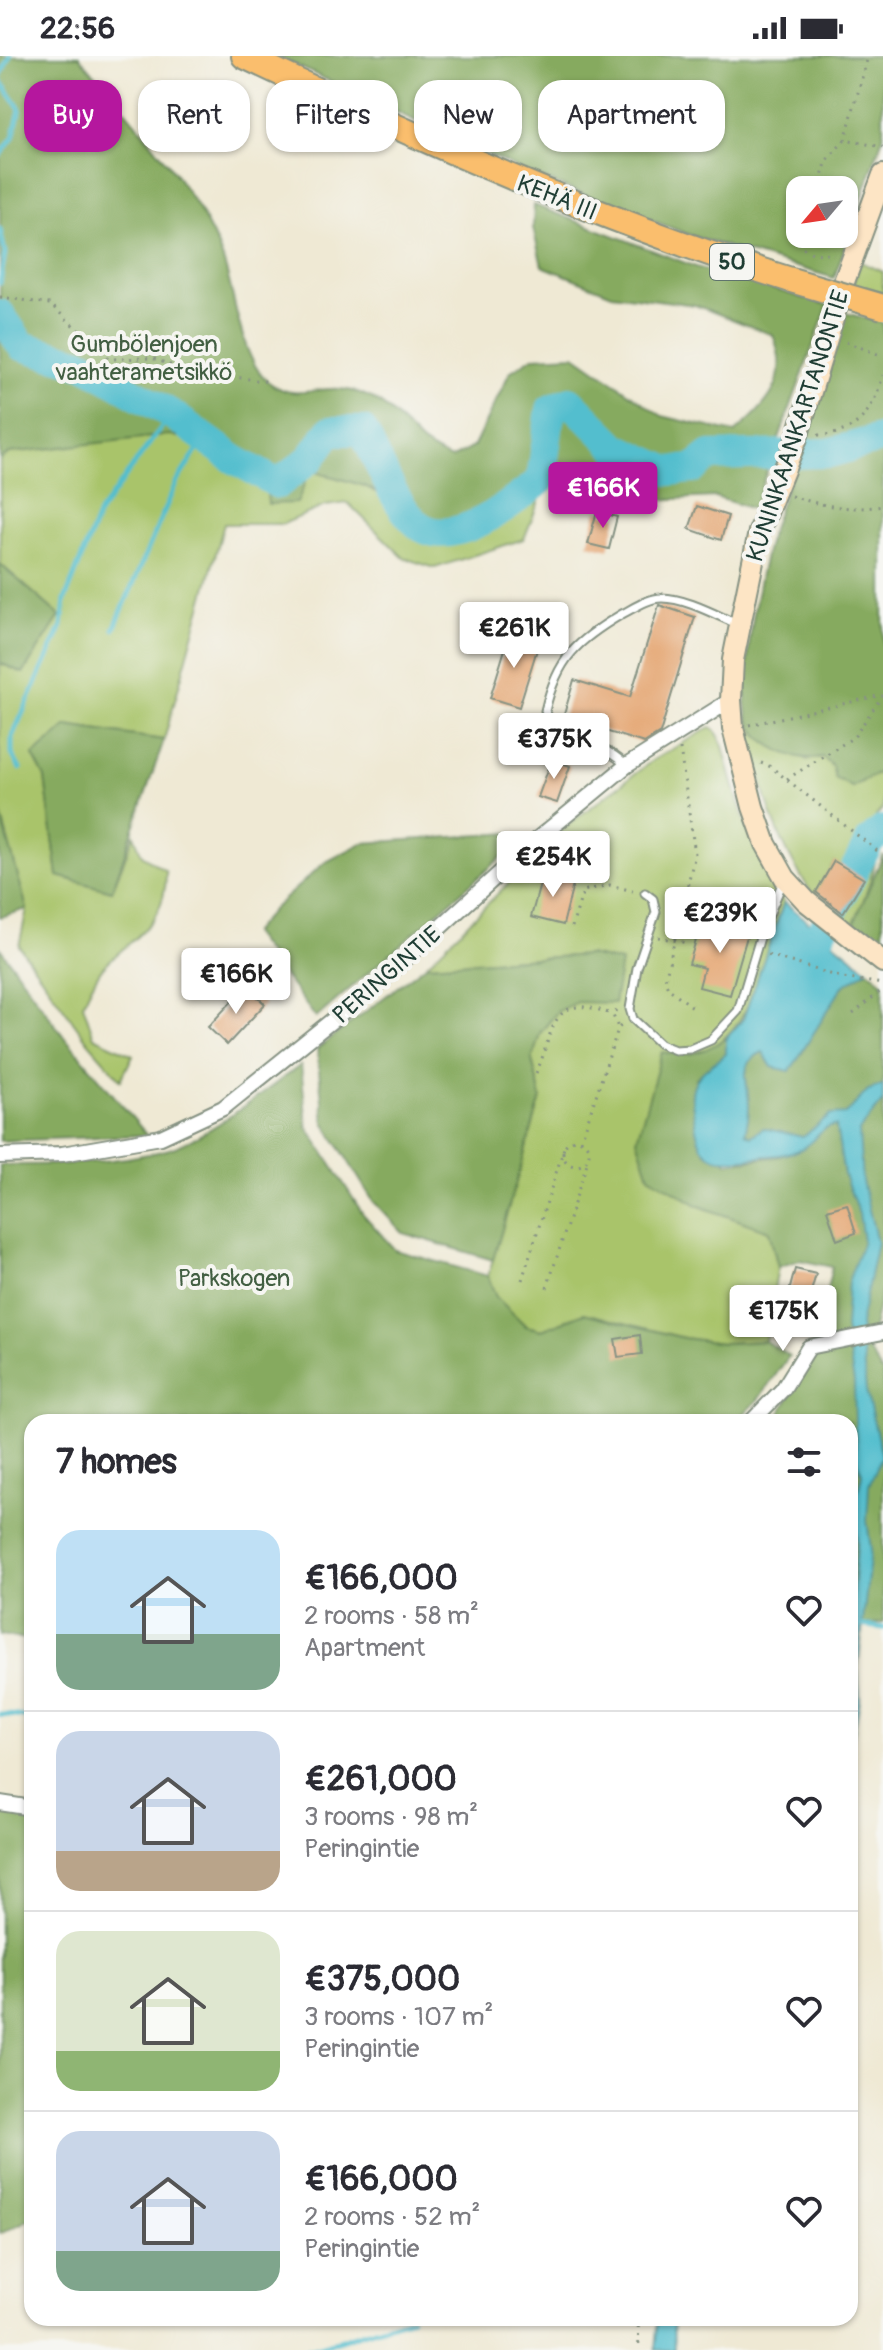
<!DOCTYPE html>
<html lang="en">
<head>
<meta charset="utf-8">
<style>
	:root { --surface:#fff; --page:#f7f7f7; --text:#2b2b33; --muted:#7c7c81; --line:#e1e1e2; --accent:#b5179e }
	body { margin:0; font-family:Pangolin,sans-serif; background:var(--page); color:var(--text); height:100vh; display:flex; flex-direction:column; font-size:30px; white-space:nowrap }
	* { box-sizing:border-box; margin:0 }
	p { font-size:26px; color:var(--muted) }
	.icon { flex:none; width:44px; height:44px; fill:none; stroke:currentColor; stroke-width:2; stroke-linecap:round; stroke-linejoin:round }
	.map { position:relative; flex:1; overflow:hidden }
	.drawer { position:absolute; left:24px; top:1358px; width:834px; height:912px; display:flex; flex-direction:column; background:var(--surface); border-radius:24px; box-shadow:0 2px 6px #0004 }
	.drawer>* { flex:none }
	.guide { position:absolute; left:24px; top:24px; width:836px; height:72px; display:flex; gap:16px }
	.needle { width:52px; rotate:241deg }
	.fabs { position:absolute; left:786px; top:120px; display:grid; gap:16px }
	.fabs a { display:grid; place-items:center; width:72px; height:72px; border-radius:16px; background:var(--surface); box-shadow:0 2px 6px #0004; font-size:40px }
	.price { position:absolute; translate:-50% -68px; padding:0 18px; border-radius:8px; background:#fff; color:#222; font-size:26px; line-height:52px; filter:drop-shadow(0 2px 4px #0008) }
	.price::after { content:''; position:absolute; left:50%; top:48px; width:24px; height:18px; margin-left:-12px; background:inherit; clip-path:polygon(0 0,100% 0,50% 100%) }
	.price.current { background:var(--accent); color:#fff }
	ul { padding:0; list-style:none }
	li { display:flex; align-items:center; gap:24px; height:200px; padding:0 32px }
	li+li { border-top:2px solid var(--line) }
	li span { display:grid; place-items:center; flex:none; width:224px; height:160px; border-radius:24px; color:#555 }
	li>.icon { margin-inline-start:auto }
	span .icon { width:96px; height:96px; fill:#fffc; stroke-width:1 }
	li b { font-size:34px }
	h2 { display:flex; justify-content:space-between; align-items:center; height:96px; padding:0 32px; font-size:34px }
	.tag { padding:0 28px; border-radius:24px; background:var(--surface); box-shadow:0 2px 6px #0004; font-size:28px; line-height:72px }
	.tag.current { background:var(--accent); color:#fff }
	.status { display:flex; justify-content:space-between; align-items:center; height:56px; padding:0 40px; background:var(--surface); direction:ltr }
	.status svg { height:22px; fill:currentColor }
	.map>svg:first-child { display:block }
	.green { fill:#a9c46a; stroke:#64804f; stroke-width:2 }
	.forest { fill:#86aa5e; stroke:#527449; stroke-width:2; fill-rule:evenodd }
	.water { fill:#52bece; stroke:#387e81; stroke-width:2 }
	.lines { fill:none; stroke-linecap:round; stroke-linejoin:round }
	.stream { stroke:#52bece; stroke-width:5 }
	.river { stroke:#52bece; stroke-width:30 }
	.building { fill:#e4a36d }
	.lane-casing { stroke:#879384; stroke-width:11 }
	.street-casing { stroke:#879384; stroke-width:18 }
	.secondary-casing { stroke:#879384; stroke-width:24 }
	.highway-casing { stroke:#879384; stroke-width:28 }
	.path { stroke:#879384; stroke-width:3; stroke-dasharray:2 6; stroke-linecap:butt }
	.lane { stroke:#fff; stroke-width:7 }
	.street { stroke:#fff; stroke-width:14 }
	.secondary { stroke:#fde5c5; stroke-width:20 }
	.highway { stroke:#fabe6d; stroke-width:24 }
	.highway-bridge-casing { stroke:#879384; stroke-width:28; stroke-linecap:butt }
	.highway-bridge { stroke:#fabe6d; stroke-width:24 }
	.labels { text-anchor:middle; dominant-baseline:central; stroke-width:8; stroke-linejoin:round; paint-order:stroke }
	.shield { fill:#f6f6f2; stroke:#60746d; stroke-width:2 }
	.shield-label { font-size:22px; font-weight:bold; fill:#1f3d34 }
	.street-label { font-size:24px; fill:#1f3d34; stroke:#f6f6f2 }
	.park-label { font-size:24px; fill:#425f42; stroke:#f6f6f2 }
</style>
</head>
<body>
<div class="status"><b>22:56</b><svg viewBox="0 0 49 12"><path d="M0 12V9h3v3zM5 12V6h3v6zM10 12V3h3v9zM15 12V0h3v12zM26 1h20v11H26zM47 4h2v5h-2z"/></svg></div>
<div class="map">
<svg width="883" height="2294" viewBox="0 0 883 2294">
	<rect width="100%" height="100%" fill="#f6f6f2"/>
	<filter id="ink" filterUnits="userSpaceOnUse"><feTurbulence type="fractalNoise" baseFrequency=".0125" numOctaves="2"/><feDisplacementMap in="SourceGraphic" scale="16" xChannelSelector="R" yChannelSelector="G"/><feConvolveMatrix kernelMatrix="1 2 1 2 8 2 1 2 1" color-interpolation-filters="sRGB"/></filter>
	<filter id="wash" filterUnits="userSpaceOnUse"><feTurbulence type="fractalNoise" baseFrequency=".006" numOctaves="4" result="noise"/><feDisplacementMap in="SourceGraphic" scale="32" xChannelSelector="R" yChannelSelector="G"/><feGaussianBlur stdDeviation="1.8" result="paint"/><feColorMatrix in="noise" values="0 0 0 0 0 0 0 0 0 0 0 0 0 0 0 0 0 1.4 0 .05"/><feComposite in="paint" operator="in"/></filter>
	<g filter="url(#wash)">
		<rect width="100%" height="100%" fill="#efe9d4"/>
		<path class="green" d="M0 0 247 303 310 414 365 430 418 459 527 430 552 412 524 483 435 512 404 502 348 447 325 450 283 468H224L164 684 67 670 45 722 58 820 112 835 134 779 142 799 166 815C167 866 137 878 104 910 95 920 89 936 83 948L94 981 133 999 121 1024 88 986 19 890 27 853 0 755V607L23 617 60 560 0 508V404L9 397 35 394Z
			M861 206 883 216V237L852 230Z
			M747 658 758 676 807 704 823 701 852 731 883 714V752L876 760C883 799 867 838 851 874L843 857 863 823 834 806 814 840C774 784 758 724 747 658Z
			M711 671C723 680 724 696 728 710 741 759 757 803 784 846 763 907 748 1015 662 996L654 1028 699 1150 769 1175 778 1211 765 1285 722 1287 684 1282 584 1257 542 1274 526 1270 495 1241 488 1220 541 1042 532 1004 540 977 558 954 577 946 598 944 589 899 426 909 565 771 653 704Z"/>
		<path class="forest" d="M0 0H79C127 58 193 127 221 198 235 233 239 304 270 327 294 345 314 331 340 333 379 336 395 361 420 385 428 393 441 398 451 403L474 390 510 316 533 301 575 299 662 360 735 377C767 348 792 326 773 279L695 249 612 238 542 210 533 172 534 149 696 211 828 249 753 453 715 441 633 445 552 412 475 460 445 468 418 459 365 430 310 414 297 447 268 448 265 418 226 391 169 379 9 397 0 404Z
			M276 0H883V81L834 222 698 182 523 115ZM800 134H844V178H800Z
			M842 256 883 267V714L852 731 835 722 832 710 823 701C795 707 753 689 747 656 741 615 760 511 773 470 786 427 806 387 819 344 828 315 834 285 842 256Z
			M0 508 60 560 23 617 0 607Z
			M67 670 164 684 112 835 58 820 45 722 33 700Z
			M0 755 27 853 0 861Z
			M511 777 520 785 316 962 252 877 273 853 324 807 362 787Z
			M883 799V896L851 874Z
			M0 892 62 978 147 1079 0 1085Z
			M589 899 621 906 614 947 577 946 558 955 540 977 532 1004 541 1042 493 1204 403 1177 373 1145 324 1066 317 993 426 909Z
			M868 914 883 926V1229L868 1294 883 1318V1567L859 1569 850 1650V1366H775L811 1304 832 1211 800 1204 778 1211 769 1175 699 1150 649 1120 637 1083 662 996C689 1002 703 997 726 982V998L696 1022 727 1107 780 1100 745 1078C746 1069 749 1060 749 1052 750 1031 735 1007 763 996L772 1011 802 997 818 965 843 930Z
			M301 1009 307 1070 363 1158 395 1194 488 1220 496 1241 526 1270 542 1274 584 1257 684 1282 722 1287 765 1285 789 1300 757 1345 735 1366H32V1584L0 1579V1109C55 1109 112 1108 166 1094 204 1084 267 1033 301 1009Z
			M0 1755 32 1760V2162L0 2178Z"/>
		<path class="water" d="M784 846 868 914 843 930 790 1015 772 1011 763 996C735 1008 750 1031 749 1052 749 1060 747 1069 745 1077L751 1080 763 1072 803 1081 831 1059 846 1058 868 1034 883 1029V1045L859 1075 862 1125 877 1186 860 1268 866 1335 882 1400 869 1429 867 1465 871 1493 858 1611 860 1643 850 1697V1564L857 1488 854 1451 862 1418 856 1400 854 1326 845 1272 848 1226 863 1185 859 1158 844 1119 836 1070C821 1070 814 1087 801 1093 787 1100 773 1099 759 1101 703 1109 698 1101 692 1044 690 1020 709 1011 726 998V982L743 963Z
			M658 2262H673L674 2294H655Z"/>
		<g class="lines">
			<path class="stream" d="M0 21 10 0
				M0 24 20 53 13 82 0 99
				M0 173 5 197 0 227
				M114 573 176 427 205 382
				M20 713 12 698V681L62 570 65 544 99 457 171 358
				M859 1569 883 1572
				M0 1658 32 1662
				M307 2294 411 2262"/>
			<path class="river" d="M0 258 22 290 84 308 171 358 234 403 278 428 311 402 330 375H363C378 403 392 444 415 466 449 499 514 446 541 424L551 353 570 345 617 392 668 415 693 413 709 400 829 397 883 382
				M802 913 870 785 883 774"/>
		</g>
		<g id="blocks">
			<path class="building" d="M697 450 728 460 721 484 689 473Z
				M597 455 617 461 609 493 588 488Z
				M659 549 695 561 660 677 644 687 563 662 574 624 630 641Z
				M510 577 539 587 519 651 490 642Z
				M552 703 570 710 557 747 538 741Z
				M834 805 864 823 843 857 816 836Z
				M543 817 574 825 563 869 531 861Z
				M717 861 750 870 730 939 699 931 704 912 689 908 698 877 712 880Z
				M246 930 265 948 227 989 208 971Z
				M847 1148 856 1177 837 1184 827 1154Z
				M795 1213 816 1218 800 1275 780 1270Z
				M640 1279 642 1298 618 1301 615 1283Z"/>
		</g>
	</g>
	<g filter="url(#ink)">
		<use href="#blocks" fill-opacity="0" stroke="#879384" stroke-width="2"/>
		<g class="lines">
			<defs>
				<path id="lane" d="M626 710C606 686 555 681 545 655 557 602 578 584 622 558 634 552 648 542 662 542 685 542 716 559 737 568
					M645 837 653 843 656 856 637 912 630 953 633 963 660 988 675 994 690 993 711 984 738 955 761 878 784 823"/>
				<path id="street" d="M0 1100 62 1098 161 1081 223 1052 380 926 535 785 626 710 731 644
					M751 1366 783 1333 809 1291 883 1276
					M0 1747 32 1752"/>
				<path id="secondary" d="M883 119 845 223 797 382 759 476 733 604 731 644 733 672 753 751 766 788 785 822 806 845 883 906"/>
				<path id="highway" d="M244 0C423 85 601 165 791 224"/>
			</defs>
			<use href="#lane" class="lane-casing"/>
			<use href="#street" class="street-casing"/>
			<use href="#secondary" class="secondary-casing"/>
			<use href="#highway" class="highway-casing"/>
			<path class="path" d="M845 84 868 0
				M818 134 827 104 845 84 883 91
				M805 178 801 191 812 197 834 199
				M0 241 50 248 110 303 152 302 184 314 270 326
				M846 286 883 300
				M818 379C857 380 874 353 883 319
				M791 440C823 450 849 455 883 450
				M749 669 882 639
				M680 693 695 798 665 924 668 932 694 952
				M761 707 771 711 876 794 883 796
				M787 723 854 681 883 639
				M572 871 583 835 610 829 633 835
				M658 881 687 887
				M768 899 843 922 883 928
				M617 954 613 959 618 972
				M853 958 883 933
				M536 1017C555 977 548 932 613 959
				M563 1097a13 13 0 1 1 26 0a13 13 0 1 1-26 0Z
				M581 1085 618 973 623 967
				M522 1224 564 1092
				M547 1232 588 1104
				M638 2262 639 2294"/>
			<use href="#lane" class="lane"/>
			<use href="#street" class="street"/>
			<use href="#secondary" class="secondary"/>
			<use href="#highway" class="highway"/>
			<defs>
				<path id="highway-bridge" d="M791 224 883 251"/>
			</defs>
			<use href="#highway-bridge" class="highway-bridge-casing"/>
			<use href="#highway-bridge" class="highway-bridge"/>
		</g>
	</g>
	<g class="labels">
		<rect class="shield" x="710" y="188" width="44" height="36" rx="6"/>
		<g class="shield-label">
			<text x="732" y="206">50</text>
		</g>
		<g class="street-label">
			<text transform="translate(557 142) rotate(22)">KEHÄ III</text>
			<text transform="translate(798 370) rotate(-72)">KUNINKAANKARTANONTIE</text>
			<text transform="translate(387 919) rotate(-41)">PERINGINTIE</text>
		</g>
		<g class="park-label">
			<text x="144" y="288">Gumbölenjoen<tspan x="144" dy="28">vaahterametsikkö</tspan></text>
			<text x="234" y="1222">Parkskogen</text>
		</g>
	</g>
</svg>
<div class="fabs">
<a><svg class="needle" viewBox="-14 -14 28 28"><path d="M0-13l5 13h-10z" fill="#e53935"/><path d="M0 13l5-13h-10z" fill="#7c7c81"/></svg></a>
</div>
<b class="price current" style="left:603px;top:474px">€166K</b>
<b class="price" style="left:514px;top:614px">€261K</b>
<b class="price" style="left:554px;top:725px">€375K</b>
<b class="price" style="left:553px;top:843px">€254K</b>
<b class="price" style="left:720px;top:899px">€239K</b>
<b class="price" style="left:236px;top:960px">€166K</b>
<b class="price" style="left:783px;top:1297px">€175K</b>
<div class="guide">
<a class="tag current">Buy</a>
<a class="tag">Rent</a>
<a class="tag">Filters</a>
<a class="tag">New</a>
<a class="tag">Apartment</a>
</div>
<section class="drawer">
<h2>7 homes<svg class="icon" aria-label="filters" viewBox="0 0 24 24"><path d="M4 7h16M4 17h16"/><circle cx="9" cy="7" r="2"/><circle cx="15" cy="17" r="2"/></svg></h2>
<ul>
<li><span style="background:linear-gradient(#bfe0f5 65%,#7fa58c 0)"><svg class="icon" aria-label="home" viewBox="0 0 24 24"><path d="M3 11l9-7 9 7M6 9v11h12V9"/></svg></span><div><b>€166,000</b><p>2 rooms · 58 m²</p><p>Apartment</p></div><svg class="icon" aria-label="heart" viewBox="0 0 24 24"><path d="M12 20l-8-8c-3-5 5-10 8-4 3-6 11-1 8 4z"/></svg></li>
<li><span style="background:linear-gradient(#c9d6e8 75%,#b9a48a 0)"><svg class="icon" aria-label="home" viewBox="0 0 24 24"><path d="M3 11l9-7 9 7M6 9v11h12V9"/></svg></span><div><b>€261,000</b><p>3 rooms · 98 m²</p><p>Peringintie</p></div><svg class="icon" aria-label="heart" viewBox="0 0 24 24"><path d="M12 20l-8-8c-3-5 5-10 8-4 3-6 11-1 8 4z"/></svg></li>
<li><span style="background:linear-gradient(#dfe7d0 75%,#8fb573 0)"><svg class="icon" aria-label="home" viewBox="0 0 24 24"><path d="M3 11l9-7 9 7M6 9v11h12V9"/></svg></span><div><b>€375,000</b><p>3 rooms · 107 m²</p><p>Peringintie</p></div><svg class="icon" aria-label="heart" viewBox="0 0 24 24"><path d="M12 20l-8-8c-3-5 5-10 8-4 3-6 11-1 8 4z"/></svg></li>
<li><span style="background:linear-gradient(#c9d6e8 75%,#7fa58c 0)"><svg class="icon" aria-label="home" viewBox="0 0 24 24"><path d="M3 11l9-7 9 7M6 9v11h12V9"/></svg></span><div><b>€166,000</b><p>2 rooms · 52 m²</p><p>Peringintie</p></div><svg class="icon" aria-label="heart" viewBox="0 0 24 24"><path d="M12 20l-8-8c-3-5 5-10 8-4 3-6 11-1 8 4z"/></svg></li>
</ul>
</section>
</div>
</body>
</html>
